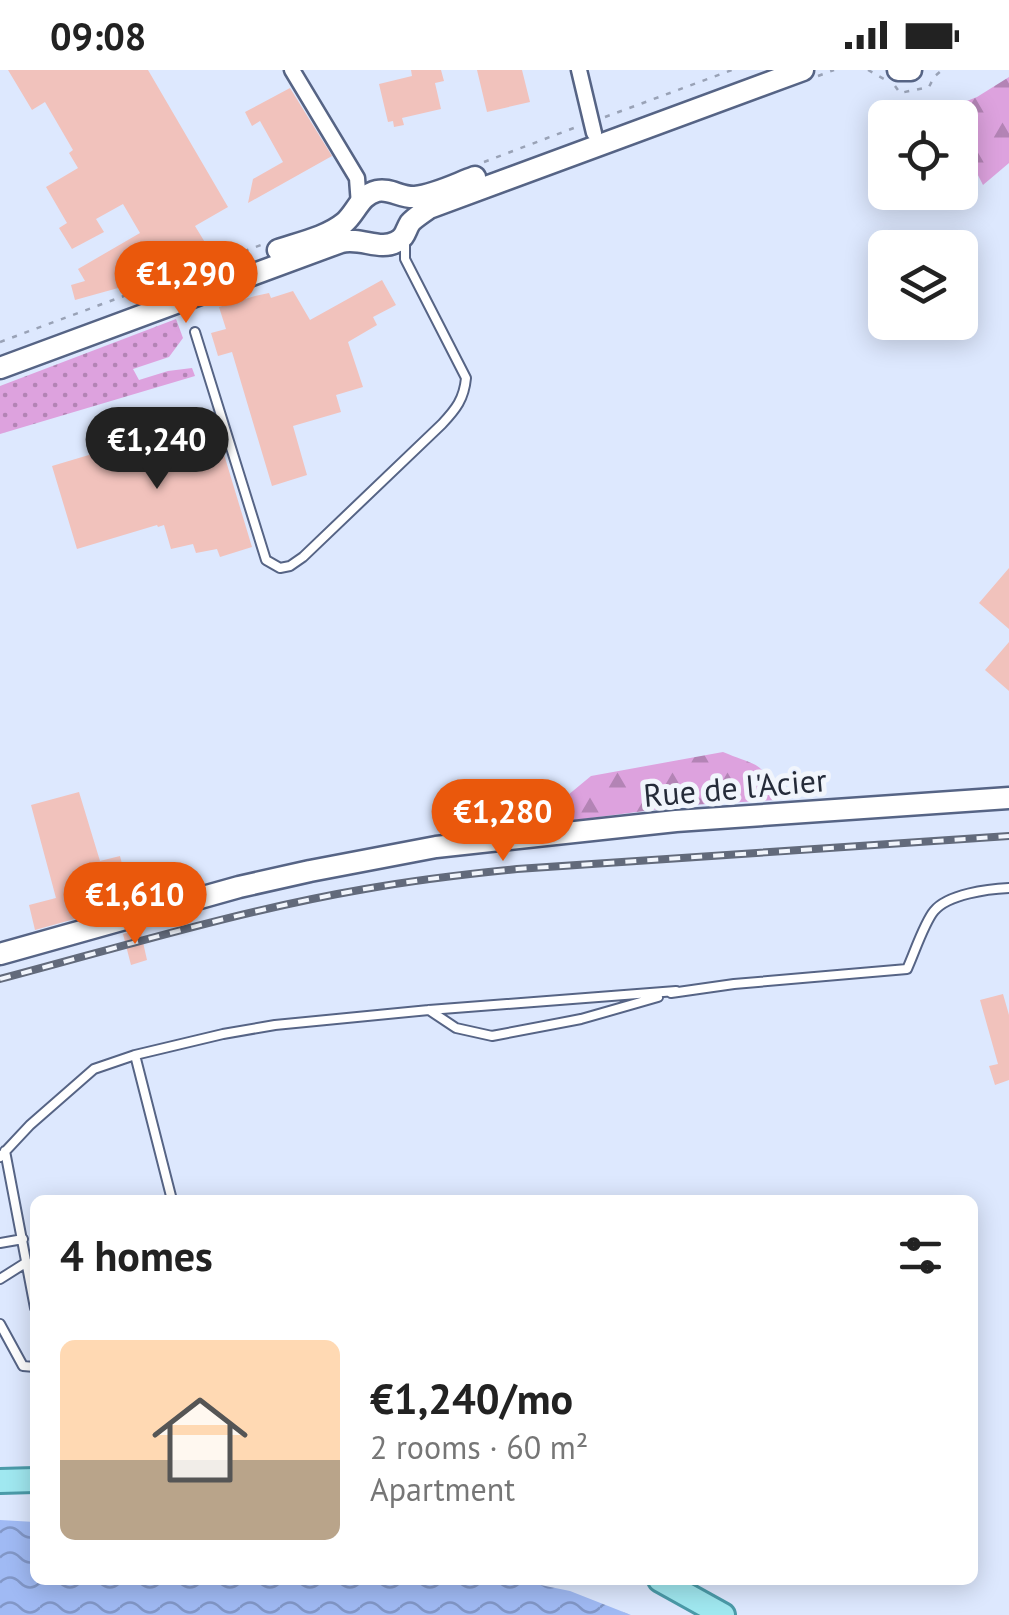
<!DOCTYPE html>
<html lang="en">
<head>
<meta charset="utf-8">
<style>
	:root { --surface:#fff; --page:#f2f2f2; --text:#222; --muted:#767676; --line:#e0e0e0; --accent:#ea580c }
	body { margin:0; font-family:"PT Sans",sans-serif; background:var(--page); color:var(--text); height:100vh; display:flex; flex-direction:column; font-size:38px; white-space:nowrap }
	* { box-sizing:border-box; margin:0 }
	p { font-size:32px; color:var(--muted) }
	.icon { flex:none; width:55px; height:55px; fill:none; stroke:currentColor; stroke-width:2; stroke-linecap:round; stroke-linejoin:round }
	.map { position:relative; flex:1; overflow:hidden }
	.side { position:absolute; left:30px; top:1125px; width:948px; height:390px; display:flex; flex-direction:column; background:var(--surface); border-radius:15px; box-shadow:0 5px 25px #0003 }
	.side>* { flex:none }
	.controls { position:absolute; left:868px; top:30px; display:grid; gap:20px }
	.controls a { display:grid; place-items:center; width:110px; height:110px; border-radius:15px; background:var(--surface); box-shadow:0 5px 25px #0003; font-size:50px }
	.price { position:absolute; translate:-50% -85px; padding:0 22px; border-radius:35px; background:var(--accent); color:#fff; font-size:32px; line-height:65px; filter:drop-shadow(0 2px 5px #0008) }
	.price::after { content:''; position:absolute; left:50%; top:60px; width:30px; height:22px; margin-left:-15px; background:inherit; clip-path:polygon(0 0,100% 0,50% 100%) }
	.price.active { background:#222; color:#fff }
	ul { padding:0; list-style:none }
	li { display:flex; align-items:center; gap:30px; height:250px; padding:0 30px }
	li+li { border-top:2px solid var(--line) }
	li span { display:grid; place-items:center; flex:none; width:280px; height:200px; border-radius:15px; color:#555 }
	li>.icon { margin-inline-start:auto }
	span .icon { width:120px; height:120px; fill:#fffc; stroke-width:1 }
	li b { font-size:42px }
	h2 { display:flex; justify-content:space-between; align-items:center; height:120px; padding:0 30px; font-size:42px }
	.status { display:flex; justify-content:space-between; align-items:center; height:70px; padding:0 50px; background:var(--surface); direction:ltr }
	.status svg { height:28px; fill:currentColor }
	.map>svg:first-child { display:block }
	.grass { fill:url(#grass-dots) }
	.forest { fill:url(#forest-firs) }
	.water { fill:url(#water-waves) }
	.building { fill:#f1c2bc }
	.lines { fill:none; stroke-linecap:round; stroke-linejoin:round }
	.service-casing { stroke:#566485; stroke-width:12 }
	.minor-casing { stroke:#566485; stroke-width:19 }
	.secondary-casing { stroke:#566485; stroke-width:25 }
	.primary-casing { stroke:#4b9ba9; stroke-width:28 }
	.path { stroke:#99a2b6; stroke-width:2.5; stroke-dasharray:5 8; stroke-linecap:butt }
	.service { stroke:#fff; stroke-width:8 }
	.minor { stroke:#fff; stroke-width:14 }
	.secondary { stroke:#fff; stroke-width:20 }
	.primary { stroke:#a0e8f0; stroke-width:22 }
	.rail-casing { stroke:#626a7b; stroke-width:8 }
	.rail { stroke:#f1f5fc; stroke-width:4; stroke-dasharray:11; stroke-linecap:butt }
	.labels { text-anchor:middle; dominant-baseline:central; stroke-width:10; stroke-linejoin:round; paint-order:stroke }
	.street-label { font-size:32px; fill:#252b39; stroke:#f1f5fc }
</style>
</head>
<body>
<div class="status"><b>09:08</b><svg viewBox="0 0 49 12"><path d="M0 12V9h3v3zM5 12V6h3v6zM10 12V3h3v9zM15 12V0h3v12zM26 1h20v11H26zM47 4h2v5h-2z"/></svg></div>
<div class="map">
<svg width="1009" height="1545" viewBox="0 0 1009 1545">
	<defs>
		<pattern id="grass-dots" width="8" height="8" patternUnits="userSpaceOnUse" patternTransform="scale(2.5)"><rect width="8" height="8" fill="#dda2de"/><path d="M2 2h.1M6 6h.1" fill="none" stroke="#b384b5" stroke-width="1.8" stroke-linecap="round"/></pattern>
		<pattern id="forest-firs" width="22" height="20" patternUnits="userSpaceOnUse" patternTransform="scale(2.5)"><rect width="22" height="20" fill="#dda2de"/><path d="M5 1l3.5 6h-7zM16 11l3.5 6h-7z" fill="#b384b5"/></pattern>
		<pattern id="water-waves" width="16" height="10" patternUnits="userSpaceOnUse" patternTransform="scale(2.5)"><rect width="16" height="10" fill="#a0baf4"/><path d="M0 5q4-4 8 0t8 0" fill="none" stroke="#8297c7"/></pattern>
	</defs>
	<rect width="100%" height="100%" fill="#dde8fe"/>
	<path class="grass" d="M176 249 183 268 169 287 133 299 139 310 168 301 192 298 195 306 0 364V316Z"/>
	<path class="forest" d="M1009 7V93L983 115 960 70V48L948 47 944 40 977 27Z
		M723 682C758 697 764 690 775 730L690 735 568 751 562 730 591 706Z"/>
	<path class="water" d="M0 1450 35 1452V1510H516L570 1521 631 1545H0Z"/>
	<path class="building" d="M8 0H148L228 137 195 156 209 179 164 204 146 173 121 187 129 215 75 230 71 215 85 211 78 199 140 163 123 134 96 149 104 162 72 179 59 158 67 153 46 117 78 98 69 83 73 80 45 32 32 40Z
		M411 0H441L444 11 435 13 441 39 402 48 404 55 394 57 393 51 388 52 379 14 412 6Z
		M477 0H522L530 32 487 42Z
		M290 18 332 86 248 133 253 109 283 92 260 51 252 56 245 42Z
		M382 210 396 235 373 247 377 255 348 272 363 317 336 325 341 342 293 356 307 405 272 416 232 282 218 286 211 263 226 259 219 237 255 226 269 223 271 228 293 221 310 250Z
		M213 348 252 477 220 487 217 479 196 483 193 474 171 479 164 455 158 457 157 455 77 479 52 396Z
		M1009 498V559L979 533Z
		M1009 572V621L985 600Z
		M79 722 100 791 120 786 132 833 35 860 29 835 56 828 31 735Z
		M140 859 147 890 131 895 123 864Z
		M1003 924 1009 945V1010L995 1015 989 996 998 994 980 930Z"/>
	<g class="lines">
		<defs>
			<path id="service" d="M195 262 266 490 280 498 290 496 303 487 442 354C456 339 464 329 466 308L405 189V170
				M671 923 734 914 907 899C914 884 924 853 934 841 948 824 988 819 1009 818
				M429 940 456 958 492 966 581 949 658 927
				M135 985 172 1130
				M5 1081 35 1238
				M0 1087 30 1055 94 999 135 985 223 964 275 955 429 940 676 921
				M0 1173 23 1169
				M0 1209 27 1192
				M0 1254 23 1296 35 1297"/>
			<path id="minor" d="M292 0 357 108 359 135
				M579 0 594 63"/>
			<path id="secondary" d="M898 0H911
				M278 180C299 173 327 167 344 153 356 143 360 125 377 121 390 118 401 128 415 127 435 125 456 114 475 107
				M0 298 341 172C361 167 380 181 396 172 406 167 405 161 410 153 414 148 424 142 429 138L803 0
				M0 884 239 817 310 801 436 777 676 751 1009 728"/>
			<path id="primary" d="M0 1411 35 1410
				M660 1510 723 1545"/>
		</defs>
		<use href="#service" class="service-casing"/>
		<use href="#minor" class="minor-casing"/>
		<use href="#secondary" class="secondary-casing"/>
		<use href="#primary" class="primary-casing"/>
		<path class="path" d="M868 0 884 9
			M818 6 834 0
			M895 16 900 23 929 17 934 7 942 0
			M605 47 732 0
			M484 92 579 56
			M0 272 261 175"/>
		<use href="#service" class="service"/>
		<use href="#minor" class="minor"/>
		<use href="#secondary" class="secondary"/>
		<use href="#primary" class="primary"/>
		<defs>
			<path id="rail" d="M0 909C121 877 242 840 365 819 415 810 466 804 517 799L1009 766"/>
		</defs>
		<use href="#rail" class="rail-casing"/>
		<use href="#rail" class="rail"/>
	</g>
	<g class="labels">
		<g class="street-label">
			<text transform="translate(735 717) rotate(-5)">Rue de l'Acier</text>
		</g>
	</g>
</svg>
<div class="controls">
<a><svg class="icon" aria-label="locate" viewBox="0 0 24 24"><circle cx="12" cy="12" r="6"/><path d="M12 2v4M12 18v4M2 12h4M18 12h4"/></svg></a>
<a><svg class="icon" aria-label="layers" viewBox="0 0 24 24"><path d="M12 4l9 5-9 5-9-5zM3 14l9 5 9-5"/></svg></a>
</div>
<b class="price" style="left:186px;top:256px">€1,290</b>
<b class="price active" style="left:157px;top:422px">€1,240</b>
<b class="price" style="left:503px;top:794px">€1,280</b>
<b class="price" style="left:135px;top:877px">€1,610</b>
<section class="side">
<h2>4 homes<svg class="icon" aria-label="filters" viewBox="0 0 24 24"><path d="M4 7h16M4 17h16"/><circle cx="9" cy="7" r="2"/><circle cx="15" cy="17" r="2"/></svg></h2>
<ul>
<li><span style="background:linear-gradient(#ffd9b3 60%,#b9a48a 0)"><svg class="icon" aria-label="home" viewBox="0 0 24 24"><path d="M3 11l9-7 9 7M6 9v11h12V9"/></svg></span><div><b>€1,240/mo</b><p>2 rooms · 60 m²</p><p>Apartment</p></div></li>
</ul>
</section>
</div>
</body>
</html>
